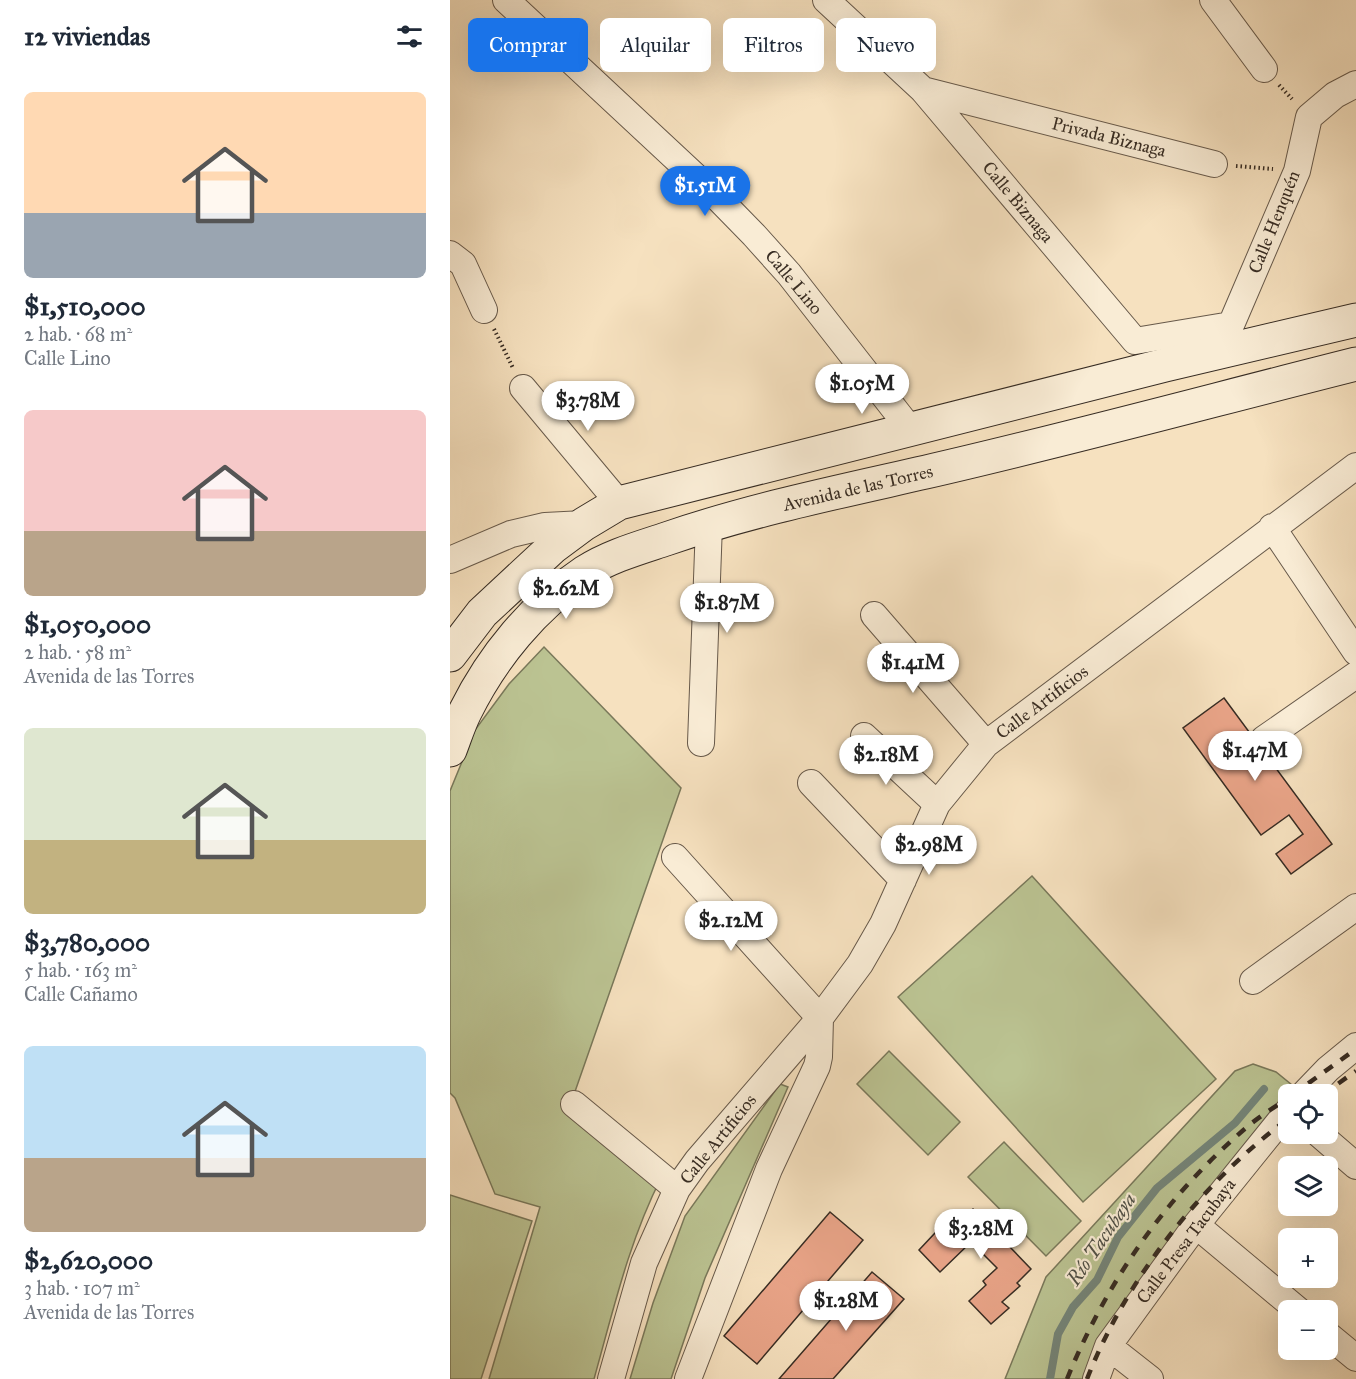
<!DOCTYPE html>
<html lang="es">
<head>
<meta charset="utf-8">
<style>
	:root { --surface:#fff; --page:#f2f2f3; --text:#1f2937; --muted:#747a83; --accent:#1a73e8 }
	body { margin:0; font-family:"IM FELL Great Primer",serif; background:var(--page); color:var(--text); height:100vh; display:flex; flex-direction:column; font-size:22px; white-space:nowrap }
	* { box-sizing:border-box; margin:0 }
	p { font-size:20px; color:var(--muted) }
	.icon { flex:none; width:33px; height:33px; fill:none; stroke:currentColor; stroke-width:2; stroke-linecap:round; stroke-linejoin:round }
	.map { position:relative; flex:1; overflow:hidden }
	.side { display:flex; flex-direction:column; background:var(--surface); width:450px }
	.side>* { flex:none }
	.hud { position:absolute; left:18px; top:18px; width:570px; height:54px; display:flex; gap:12px }
	.controls { position:absolute; left:828px; top:1084px; display:grid; gap:12px }
	.controls a { display:grid; place-items:center; width:60px; height:60px; border-radius:9px; background:var(--surface); box-shadow:0 6px 24px #0002; font-size:30px }
	.price { position:absolute; translate:-50% -51px; padding:0 14px; border-radius:21px; background:#fff; color:#222; font-size:20px; line-height:39px; filter:drop-shadow(0 2px 3px #0008) }
	.price::after { content:''; position:absolute; left:50%; top:36px; width:18px; height:14px; margin-left:-9px; background:inherit; clip-path:polygon(0 0,100% 0,50% 100%) }
	.price.selected { background:var(--accent); color:#fff }
	ul { padding:0; list-style:none }
	li { display:grid; align-content:center; gap:12px; height:318px; padding:0 24px }
	li span { display:grid; place-items:center; height:186px; border-radius:9px; color:#555 }
	li>.icon { margin-inline-start:auto }
	span .icon { width:108px; height:108px; fill:#fffc; stroke-width:1 }
	li b { font-size:26px }
	h2 { display:flex; justify-content:space-between; align-items:center; height:72px; padding:0 24px; font-size:26px }
	.tag { padding:0 21px; border-radius:9px; background:var(--surface); box-shadow:0 6px 24px #0002; font-size:21px; line-height:54px }
	.tag.selected { background:var(--accent); color:#fff }
	main { display:flex; flex:1; min-height:0 }
	.map>svg:first-child { display:block }
	.green { fill:#bbc392; stroke:#79785a; stroke-width:1.5 }
	.lines { fill:none; stroke-linecap:round; stroke-linejoin:round }
	.stream { stroke:#748478; stroke-width:8 }
	.building { fill:#e9a488; stroke:#372c23; stroke-width:1.5 }
	.street-casing { stroke:#67594a; stroke-width:28 }
	.secondary-casing { stroke:#372c23; stroke-width:35 }
	.path { stroke:#372c23; stroke-width:4; stroke-dasharray:1.5 3; stroke-linecap:butt }
	.street { stroke:#f9ecd5; stroke-width:26 }
	.secondary { stroke:#f9ecd5; stroke-width:33 }
	.rail { stroke:#372c23; stroke-width:4.5; stroke-dasharray:10 10; stroke-linecap:butt }
	.labels { text-anchor:middle; dominant-baseline:central; stroke-width:4.5; stroke-linejoin:round; paint-order:stroke }
	.street-label { font-size:18px; fill:#372c23; stroke:#f9ecd5 }
	.water-label { font-size:20px; font-style:italic; fill:#505046; stroke:#f9ecd5 }
</style>
</head>
<body>
<main>
<section class="side">
<h2>12 viviendas<svg class="icon" aria-label="filters" viewBox="0 0 24 24"><path d="M4 7h16M4 17h16"/><circle cx="9" cy="7" r="2"/><circle cx="15" cy="17" r="2"/></svg></h2>
<ul>
<li><span style="background:linear-gradient(#ffd9b3 65%,#9aa5b1 0)"><svg class="icon" aria-label="home" viewBox="0 0 24 24"><path d="M3 11l9-7 9 7M6 9v11h12V9"/></svg></span><div><b>$1,510,000</b><p>2 hab. · 68 m²</p><p>Calle Lino</p></div></li>
<li><span style="background:linear-gradient(#f6c9c9 65%,#b9a48a 0)"><svg class="icon" aria-label="home" viewBox="0 0 24 24"><path d="M3 11l9-7 9 7M6 9v11h12V9"/></svg></span><div><b>$1,050,000</b><p>2 hab. · 58 m²</p><p>Avenida de las Torres</p></div></li>
<li><span style="background:linear-gradient(#dfe7d0 60%,#c2b280 0)"><svg class="icon" aria-label="home" viewBox="0 0 24 24"><path d="M3 11l9-7 9 7M6 9v11h12V9"/></svg></span><div><b>$3,780,000</b><p>5 hab. · 163 m²</p><p>Calle Cañamo</p></div></li>
<li><span style="background:linear-gradient(#bfe0f5 60%,#b9a48a 0)"><svg class="icon" aria-label="home" viewBox="0 0 24 24"><path d="M3 11l9-7 9 7M6 9v11h12V9"/></svg></span><div><b>$2,620,000</b><p>3 hab. · 107 m²</p><p>Avenida de las Torres</p></div></li>
</ul>
</section>
<div class="map">
<svg width="906" height="1379" viewBox="0 0 906 1379">
	<rect width="100%" height="100%" fill="#f6e1bf"/>
	<filter id="stains"><feTurbulence type="fractalNoise" baseFrequency=".00333" numOctaves="4"/><feColorMatrix values="0 0 0 0 .2 0 0 0 0 .09 0 0 0 0 .02 0 0 0 .5 -.17"/></filter>
	<radialGradient id="worn" r=".72"><stop offset=".6" stop-color="#630" stop-opacity="0"/><stop offset="1" stop-color="#630" stop-opacity=".3"/></radialGradient>
	<path class="green" d="M94 647 231 788 121 1103 211 1178C179 1241 163 1311 144 1379H39L90 1207 45 1194 5 1098 0 1093V791L25 730 59 684Z
		M582 876 766 1079 633 1202 448 997Z
		M439 1051 510 1122 478 1155 407 1084Z
		M803 1064 826 1072 847 1089 842 1095H838V1099L640 1379H555L596 1277 785 1071Z
		M330 1084 338 1087 255 1278 221 1379H180L203 1303 235 1216Z
		M554 1142 631 1221 596 1256 518 1177Z
		M0 1195 82 1221 31 1379H0Z"/>
	<g class="lines">
		<path class="stream" d="M600 1379 608 1334 623 1307 647 1280 668 1237 707 1188 785 1123 814 1089"/>
	</g>
	<path class="building" d="M774 698 882 844 841 874 826 854 853 834 839 815 811 835 733 728Z
		M523 1209 538 1225 543 1220 564 1241 559 1246 581 1269 567 1283 570 1286 552 1302 559 1308 541 1324 519 1301 536 1285 533 1281 547 1268 521 1242 490 1272 469 1250 486 1232 489 1236 506 1220 508 1223Z
		M380 1212 413 1240 307 1364 274 1336Z
		M422 1272 454 1299 383 1379H329Z"/>
	<g class="lines">
		<defs>
			<path id="street" d="M56 0 261 191 304 235 339 274 460 429
				M376 0 473 90 685 341 781 325 847 171 859 117 885 95 906 84
				M763 0 814 69
				M473 90 764 164
				M0 254 13 264 34 310
				M73 388 169 503
				M822 527 906 652
				M0 560 61 534 95 526 134 524
				M424 615 536 744
				M414 736 487 804
				M814 739 906 675
				M251 743 259 524
				M361 783 453 880
				M225 857 370 1018 369 1057 367 1066 319 1169 238 1379
				M803 981 906 907
				M853 1095 878 1069 906 1046
				M124 1104 227 1189
				M869 1134 906 1166
				M746 1225 849 1311
				M878 1335 906 1358
				M658 1346 700 1379
				M161 1379 194 1263 227 1189 247 1161 370 1018 410 964 433 924 487 804 536 744 906 466
				M646 1379 658 1346 746 1225 838 1111"/>
			<path id="secondary" d="M0 655 32 613 103 547 134 524 169 503 715 365 906 320
				M0 750C5 737 9 724 15 712 42 657 84 606 135 572 160 556 189 548 216 539 300 510 388 492 476 472 620 439 763 400 906 364"/>
		</defs>
		<use href="#street" class="street-casing"/>
		<use href="#secondary" class="secondary-casing"/>
		<path class="path" d="M829 85 842 99
			M786 166 823 169
			M44 329 63 368"/>
		<use href="#street" class="street"/>
		<use href="#secondary" class="secondary"/>
		<path class="rail" d="M842 1095 906 1049
			M872 1095 906 1071
			M617 1379C657 1281 716 1196 797 1127 810 1116 825 1107 838 1098
			M637 1379C676 1279 752 1182 838 1119"/>
	</g>
	<g class="labels">
		<g class="street-label">
			<text transform="translate(659 137) rotate(14)">Privada Biznaga</text>
			<text transform="translate(568 202) rotate(50)">Calle Biznaga</text>
			<text transform="translate(824 222) rotate(-68)">Calle Henquén</text>
			<text transform="translate(344 282) rotate(50)">Calle Lino</text>
			<text transform="translate(408 488) rotate(-13)">Avenida de las Torres</text>
			<text transform="translate(592 702) rotate(-37)">Calle Artificios</text>
			<text transform="translate(268 1139) rotate(-51)">Calle Artificios</text>
			<text transform="translate(736 1241) rotate(-53)">Calle Presa Tacubaya</text>
		</g>
		<g class="water-label">
			<text transform="translate(651 1239) rotate(-56)">Río Tacubaya</text>
		</g>
	</g>
	<rect width="100%" height="100%" filter="url(#stains)"/>
	<rect width="100%" height="100%" fill="url(#worn)"/>
</svg>
<div class="controls">
<a><svg class="icon" aria-label="locate" viewBox="0 0 24 24"><circle cx="12" cy="12" r="6"/><path d="M12 2v4M12 18v4M2 12h4M18 12h4"/></svg></a>
<a><svg class="icon" aria-label="layers" viewBox="0 0 24 24"><path d="M12 4l9 5-9 5-9-5zM3 14l9 5 9-5"/></svg></a>
<a>+</a>
<a>−</a>
</div>
<b class="price selected" style="left:255px;top:217px">$1.51M</b>
<b class="price" style="left:412px;top:415px">$1.05M</b>
<b class="price" style="left:138px;top:432px">$3.78M</b>
<b class="price" style="left:116px;top:620px">$2.62M</b>
<b class="price" style="left:277px;top:634px">$1.87M</b>
<b class="price" style="left:463px;top:694px">$1.41M</b>
<b class="price" style="left:805px;top:782px">$1.47M</b>
<b class="price" style="left:436px;top:786px">$2.18M</b>
<b class="price" style="left:479px;top:876px">$2.98M</b>
<b class="price" style="left:281px;top:952px">$2.12M</b>
<b class="price" style="left:531px;top:1260px">$3.28M</b>
<b class="price" style="left:396px;top:1332px">$1.28M</b>
<div class="hud">
<a class="tag selected">Comprar</a>
<a class="tag">Alquilar</a>
<a class="tag">Filtros</a>
<a class="tag">Nuevo</a>
</div>
</div>
</main>
</body>
</html>
